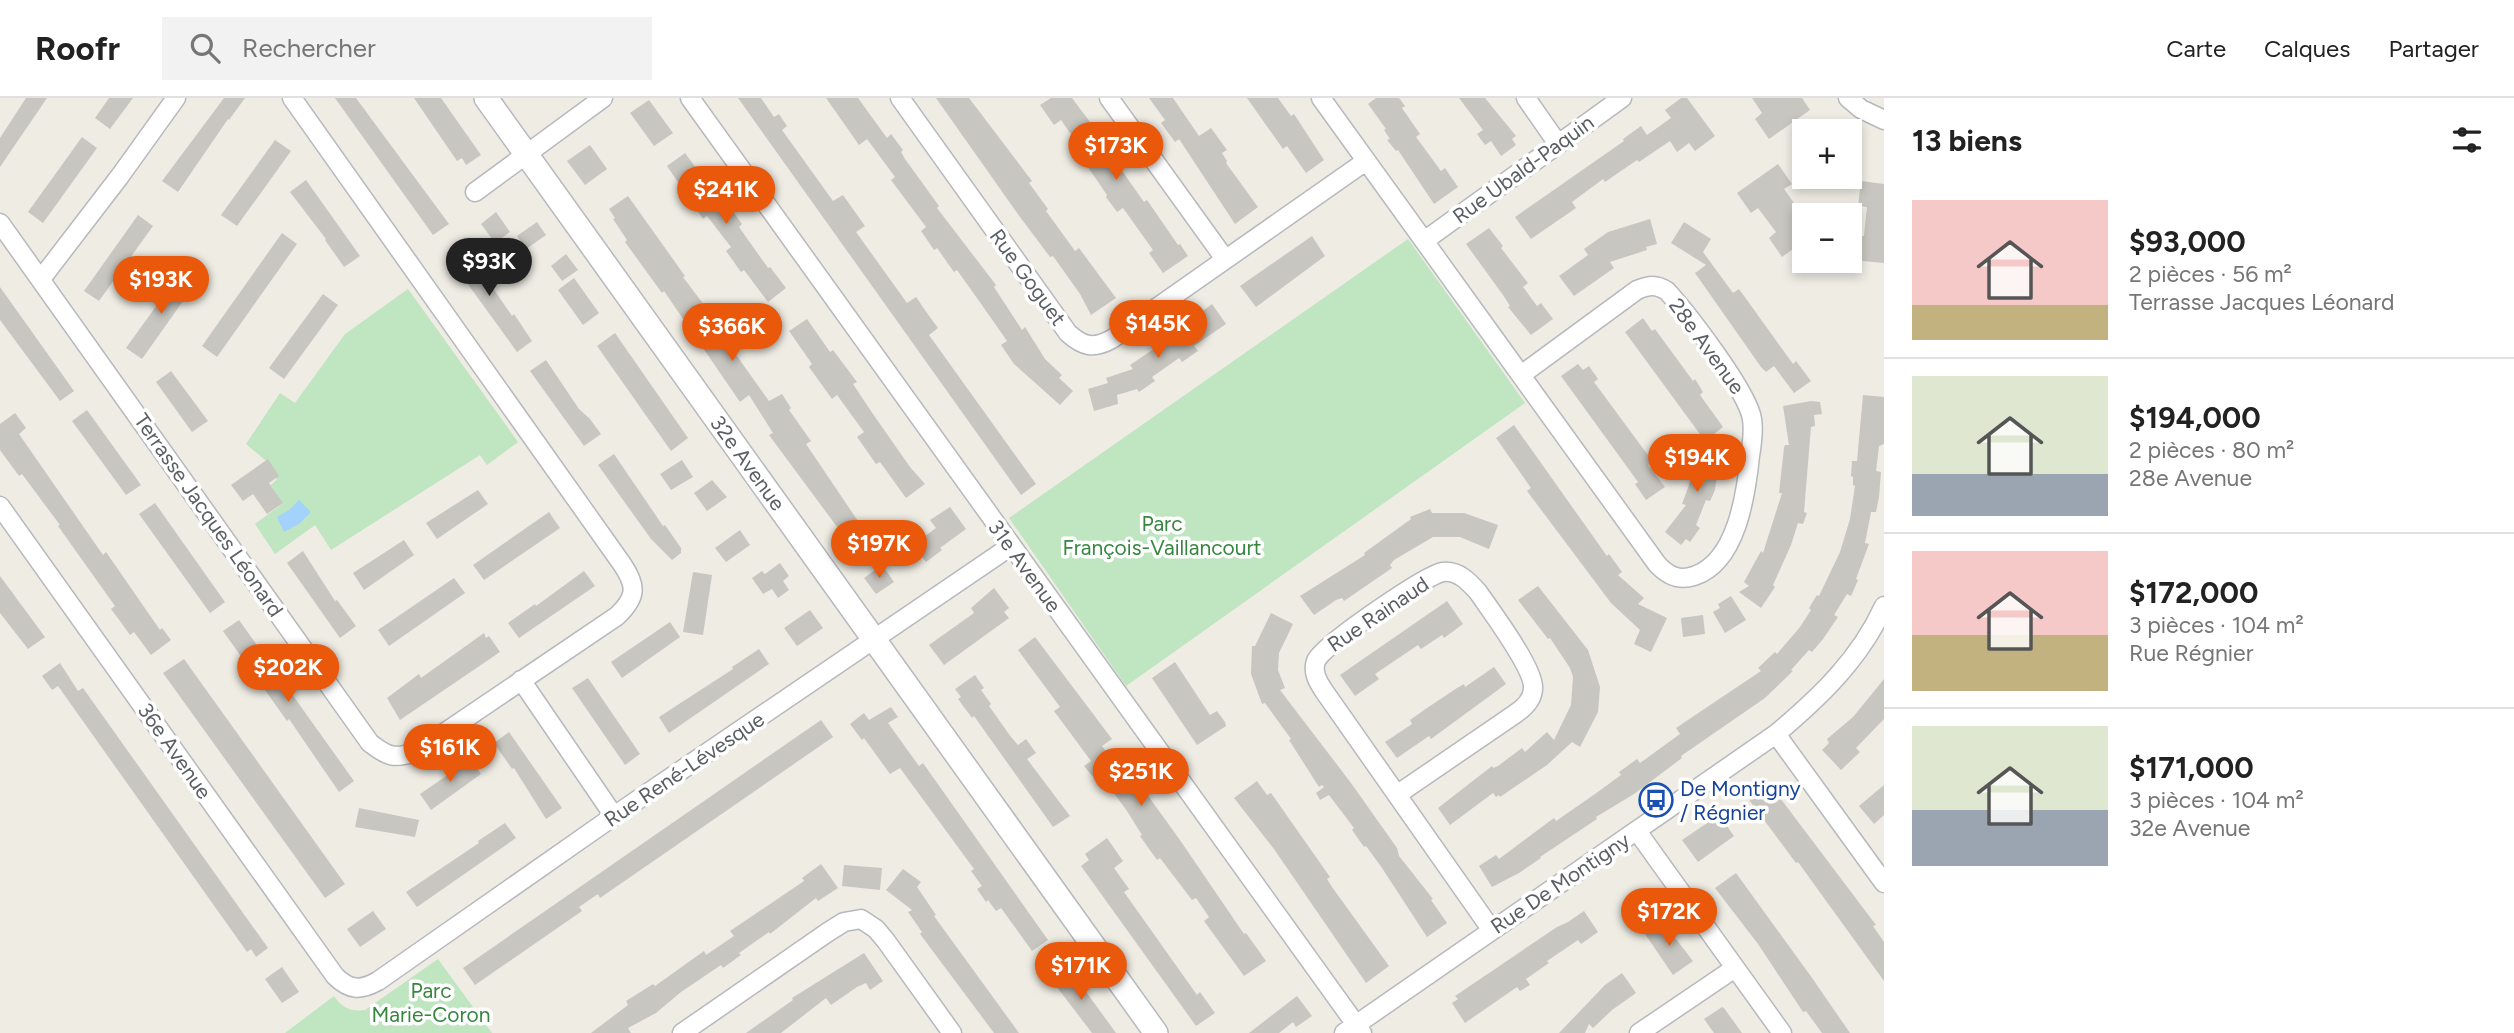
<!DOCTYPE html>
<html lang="fr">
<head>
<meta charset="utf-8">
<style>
	:root { --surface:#fff; --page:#f2f2f2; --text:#222; --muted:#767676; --line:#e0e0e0; --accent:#ea580c }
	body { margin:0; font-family:Figtree,sans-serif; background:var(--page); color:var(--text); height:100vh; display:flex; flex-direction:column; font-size:26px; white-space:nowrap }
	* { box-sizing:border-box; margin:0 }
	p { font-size:23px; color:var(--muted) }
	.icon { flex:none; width:38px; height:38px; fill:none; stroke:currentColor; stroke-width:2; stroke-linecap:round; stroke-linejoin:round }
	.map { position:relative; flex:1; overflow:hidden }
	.side { display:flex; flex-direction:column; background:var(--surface); width:630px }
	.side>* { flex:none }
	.fabs { position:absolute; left:1792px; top:21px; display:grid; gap:14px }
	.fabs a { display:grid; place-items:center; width:70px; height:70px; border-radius:0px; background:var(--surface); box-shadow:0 4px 10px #0003; font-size:35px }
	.price { position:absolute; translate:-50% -60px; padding:0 16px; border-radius:24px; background:var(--accent); color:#fff; font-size:23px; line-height:46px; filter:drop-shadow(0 2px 4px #0008) }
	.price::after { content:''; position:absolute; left:50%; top:42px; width:21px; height:16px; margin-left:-10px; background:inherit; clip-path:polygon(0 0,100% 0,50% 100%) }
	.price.on { background:#222; color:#fff }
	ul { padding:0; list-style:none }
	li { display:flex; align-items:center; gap:21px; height:175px; padding:0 28px }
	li+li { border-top:2px solid var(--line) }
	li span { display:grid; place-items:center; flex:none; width:196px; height:140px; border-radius:0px; color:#555 }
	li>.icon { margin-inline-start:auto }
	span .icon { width:84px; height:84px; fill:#fffc; stroke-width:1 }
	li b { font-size:30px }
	h2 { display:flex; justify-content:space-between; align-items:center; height:84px; padding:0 28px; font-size:30px }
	header { display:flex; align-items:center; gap:42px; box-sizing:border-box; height:98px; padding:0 35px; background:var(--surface); border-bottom:2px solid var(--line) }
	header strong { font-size:33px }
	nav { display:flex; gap:38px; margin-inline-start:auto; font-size:24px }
	.search { width:490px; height:63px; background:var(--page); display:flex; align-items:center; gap:18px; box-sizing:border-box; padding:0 24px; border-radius:0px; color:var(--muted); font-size:26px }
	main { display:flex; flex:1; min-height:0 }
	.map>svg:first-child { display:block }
	.green { fill:#c0e5c1 }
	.water { fill:#a3d2fd }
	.building { fill:#c8c6c0 }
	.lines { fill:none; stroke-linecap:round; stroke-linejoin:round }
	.minor-casing { stroke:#b6b8bd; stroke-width:21 }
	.tertiary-casing { stroke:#b6b8bd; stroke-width:26 }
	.minor { stroke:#fff; stroke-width:18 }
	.tertiary { stroke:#fff; stroke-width:23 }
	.labels { text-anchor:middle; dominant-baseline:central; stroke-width:7; stroke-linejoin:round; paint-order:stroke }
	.street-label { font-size:21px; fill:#5b5e63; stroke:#fff }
	.park-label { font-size:21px; fill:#37863f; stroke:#fff }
	.transit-label { font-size:21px; fill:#164399; stroke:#fff; text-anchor:start }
</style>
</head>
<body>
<header>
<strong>Roofr</strong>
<div class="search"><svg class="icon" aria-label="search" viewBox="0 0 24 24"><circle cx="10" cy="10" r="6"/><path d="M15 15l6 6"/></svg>Rechercher</div>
<nav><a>Carte</a><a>Calques</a><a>Partager</a></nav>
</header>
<main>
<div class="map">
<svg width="1884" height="935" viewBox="0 0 1884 935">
	<rect width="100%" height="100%" fill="#eeece3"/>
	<path class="green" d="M1408 141 1525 305 1126 588 1009 420Z
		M408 191 518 344 487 367 480 357 331 452 315 427 275 456 255 426 282 406 271 387 277 381 265 362 246 346 280 295 295 305 345 236Z
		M438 861 492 935H285L334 898C342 910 351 914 365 912Z"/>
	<path class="water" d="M299 402 311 414 299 426 284 434 277 419 289 412Z"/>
	<path class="building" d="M26 0H47L0 69V40Z
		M109 0H133L110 31 95 20Z
		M224 0H245L229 22 228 21 178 94 162 83Z
		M335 0H356L449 126 433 137Z
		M414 0H441L481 57 466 67 462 60 457 63Z
		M738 0H761L774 19 779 16 787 28 782 32 833 103 843 97 865 128 856 134 907 205 916 199 927 215 938 230 929 237 1036 386 1021 397Z
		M826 0H858L887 40 891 36 903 52 901 54 905 61 939 108 937 110 996 187 994 189 1022 232 1025 229 1045 261 1062 277 1059 280 1073 293 1060 307 1014 266 1001 247 1007 243 984 210 957 172 954 174 937 150 934 152 921 133 926 129 891 82 895 79 867 41 859 47Z
		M936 0H969L1032 83 1029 85 1048 111 1046 113 1075 153 1079 150 1116 200 1091 217 1080 196 1053 158 1050 159 1020 119Z
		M1051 0H1072L1117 60 1115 61 1120 70 1144 104 1147 102 1178 147 1180 146 1188 158 1163 175 1149 155 1153 152 1123 110 1117 114 1106 99 1107 97 1085 65 1089 62 1061 22 1054 27 1040 7Z
		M1149 0H1173L1199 38 1211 30 1227 52 1222 55 1227 63 1226 65 1258 109 1235 126 1179 41 1175 44 1161 25 1165 22Z
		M1247 0H1278L1291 18 1294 16 1324 62 1306 75 1287 48 1283 51Z
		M1376 0H1399L1405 8 1402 10 1420 36 1416 39 1441 73 1445 70 1458 89 1434 106 1398 52 1396 53 1387 42 1390 41 1384 32 1386 31 1368 6Z
		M1459 0H1485L1516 38 1512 41 1516 47 1501 58 1491 43 1485 47 1477 36 1483 32Z
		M1681 0H1687L1715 38 1695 53 1689 45 1677 54 1670 43 1639 64 1637 62 1605 84 1603 81 1572 104 1576 110 1531 141 1515 119 1624 43 1623 41 1641 28 1647 37 1671 20 1665 12Z
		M1752 0H1802L1810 12 1769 41 1755 21 1762 15Z
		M649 2 673 35 654 48 630 15Z
		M82 39 97 50 43 125 28 114Z
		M275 42 291 53 237 128 221 117Z
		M590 47 607 71 585 87 567 63Z
		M685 55 713 93 716 91 720 96 742 126 739 129 768 170 770 169 786 190 768 204 744 172 741 174 726 153 731 149 707 118 703 121 667 68Z
		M1778 66 1792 86 1784 91 1804 119V143L1782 159 1769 140 1776 134 1758 110 1751 115 1737 95Z
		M306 82 360 158 344 169 325 142 326 141 290 94Z
		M1861 83 1884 86V165L1852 162 1855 138H1864L1867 109 1858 108Z
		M628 98 685 178 683 179 722 231 719 233 769 303 782 296 791 310 789 312 811 343 806 346 862 429 846 441 769 337 773 335 749 297 740 304 664 193 662 195 625 144 627 142 613 121 615 120 609 111Z
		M496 114 510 134 495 145 481 126Z
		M138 117 153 128 99 203 84 193Z
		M1650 121 1657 146 1646 149 1647 152 1610 164 1614 170 1574 198 1559 178 1588 157 1584 151 1608 134Z
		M537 124 546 137 526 151 517 138Z
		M1684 124 1711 141 1703 154 1733 195 1739 191 1793 266 1796 263 1811 283 1794 295 1774 268 1766 274 1761 269 1695 175 1706 167 1671 145Z
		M1489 130 1503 148 1501 150 1528 185 1523 189 1537 208 1541 205 1553 221 1531 237 1508 209 1510 208 1503 197 1466 146Z
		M282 135 297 146 217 259 202 248Z
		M1312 138 1325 158 1256 209 1240 188Z
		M462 145 512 218 514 216 532 243 517 254 446 156Z
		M566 156 578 172 562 183 551 168Z
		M180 175 195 186 142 261 126 250Z
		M574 180 599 215 583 227 558 192Z
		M0 189 74 293 60 303 0 222Z
		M323 196 338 207 284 281 269 270Z
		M1212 206 1226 226 1194 248 1198 253 1182 264 1179 260 1152 279 1155 283 1139 294 1137 291 1117 297 1118 306 1094 313 1088 291 1108 285 1106 280 1133 271 1130 267 1188 228 1186 226Z
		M1643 220 1652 233 1655 231 1693 283 1695 281 1703 294 1700 297 1723 329 1705 343 1625 234Z
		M807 221 830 254 833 252 857 284 853 286 873 316 910 369 925 386 906 400 880 364 876 366 857 339 864 334 837 297 832 301 809 269 812 266 789 233Z
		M615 235 688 340 671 353 597 248Z
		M546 262 579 311 590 321 601 336 584 348 530 273Z
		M1578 266 1583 272 1589 268 1598 281 1594 284 1653 364 1648 367 1665 389 1646 402 1635 386 1638 384 1561 278Z
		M171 273 208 323 192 334 156 284Z
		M1863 297 1884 299V346L1879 348 1876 373 1881 374 1879 399 1876 414H1871L1865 445 1869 446 1856 481 1858 482 1851 498 1847 496 1834 517 1838 519 1823 541 1812 554 1809 552 1791 572 1793 573 1765 600 1681 658 1682 660 1634 696 1596 719 1597 721 1540 759 1541 760 1519 775 1492 789 1479 768 1496 757 1499 761 1554 720 1556 723 1595 696 1621 677 1619 674 1637 661 1640 665 1680 636 1676 630 1761 573 1758 570 1775 554 1777 556 1800 529 1811 512 1809 510 1817 497 1819 498 1840 454 1850 421 1855 388 1853 387V379L1851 378 1852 363H1857Z
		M1811 303 1820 304 1822 316 1814 317 1815 328 1811 329 1804 414 1807 415 1803 426 1798 425 1791 447 1773 487 1775 489 1761 510 1739 494 1749 488 1744 484 1761 453 1763 455 1782 395H1779L1784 350 1785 347H1789L1783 308Z
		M87 312 141 387 126 397 72 323Z
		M15 315 26 330 19 336 103 457 106 454 160 532 162 530 171 542 151 557 134 534 130 537 120 523 111 511 115 508 58 428 60 427 22 376 19 378 0 352V326Z
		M1514 327 1607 458 1609 456 1622 474 1618 477 1644 500 1638 506 1667 520 1651 554 1634 546 1640 532 1611 505 1527 393 1531 390 1496 340Z
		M1693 349 1722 352 1720 368H1718L1715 392 1710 403 1706 402 1696 427 1700 430 1690 444 1686 441 1681 447 1665 434 1686 407 1682 406 1696 368 1690 372Z
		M614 356 663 428 665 427 681 450V455L672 462 651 441 598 367Z
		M268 361 279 378 269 385 283 405 267 416 253 396 243 403 231 387Z
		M682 362 693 379 671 392 660 376Z
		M712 382 727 399 707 413 694 395Z
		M478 392 488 406 437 441 426 425Z
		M155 405 225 504 210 515 139 416Z
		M950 409 966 431 940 450 942 452 926 464 913 447 936 430 930 422Z
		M1430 411 1432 415H1464L1498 427 1489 451 1460 439H1433L1394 462 1390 467 1392 470 1344 503 1342 500 1336 502 1314 517 1300 498 1365 457 1364 455 1411 421 1410 419Z
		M549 414 560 430 484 482 473 467Z
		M740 432 750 447 726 464 715 450Z
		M404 442 414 457 364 492 353 475Z
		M303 453 335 503 337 502 356 528 340 540 287 465Z
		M780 465 789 478 783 483 789 492 778 500 772 491 763 496 752 480 762 473 765 476Z
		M882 467 894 484 876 496 864 480Z
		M584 473 595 488 519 540 508 525 535 506 536 508Z
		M693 474 712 477 703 537 683 534Z
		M0 478 45 539 28 551 0 515Z
		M454 480 465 495 389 548 378 532Z
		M1538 488 1588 552 1600 589 1598 614 1580 649 1572 644 1547 667 1500 699 1499 697 1496 699 1493 695 1450 727 1438 710 1492 668 1493 670 1498 668 1522 650 1525 654 1547 634 1554 642 1571 607 1573 579 1570 570 1550 540 1548 541 1518 502Z
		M994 490 1009 510 1004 514 1009 520 944 567 929 547 974 515 971 510Z
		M1731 498 1746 522 1725 535 1713 514 1720 510 1718 506Z
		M1447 503 1463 526 1444 540 1442 537 1421 551 1418 547 1375 576 1379 581 1355 598 1340 577Z
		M810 512 823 530 797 548 784 530Z
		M1271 515 1293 526 1279 555 1278 572 1285 590 1280 592 1351 685 1397 750 1399 758 1433 801 1431 802 1447 825 1427 839 1382 770 1366 748 1364 749 1352 732 1354 730 1329 697 1320 702 1316 695 1324 689 1322 687 1319 689 1289 642 1291 641 1265 605 1262 606 1251 576 1252 548H1255Z
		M1703 517 1705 536 1683 539 1681 520Z
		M239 522 354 683 339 694 289 621 287 623 223 533Z
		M670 524 680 539 622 580 611 564Z
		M484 535 486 540 489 538 500 554 400 622 387 600 419 576 421 580Z
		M1035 539 1112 641 1102 648 1120 672 1126 667 1182 745 1244 836 1246 835 1266 863 1244 878 1204 823 1209 819 1196 800 1192 802 1160 760 1157 762 1140 738 1142 737 1127 713 1100 676 1094 680 1084 668 1091 663 1054 613 1060 609 1018 552Z
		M759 551 769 566 669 635 659 619 733 571 732 569Z
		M184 561 345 786 325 800 163 575Z
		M1175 564 1210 617 1217 613 1225 624 1226 628 1197 647 1152 580Z
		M60 565 78 593 83 590 268 850 256 859 251 851 247 854 58 588 52 592 42 578Z
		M1494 569 1506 586 1431 641 1429 638 1397 660 1385 644 1412 626 1410 622 1427 610 1457 590 1464 586 1465 589Z
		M975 577 984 590 981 592 991 606 989 608 1011 639 1018 647 1026 641 1036 655 1027 661 1070 718 1053 729 974 618 972 620 958 601 961 599 955 591Z
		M588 580 640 656 625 667 572 590Z
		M1884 581V621L1856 650 1860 654 1841 672 1822 652 1829 645 1827 641 1853 619Z
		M891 609 898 619 888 625 919 668 923 665 1048 842 1032 853 1001 810 996 813 988 802 986 804 977 791 982 788 971 773 974 771 900 670 890 676 864 640 862 642 850 626 864 615 869 622Z
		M821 622 833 639 600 800 598 796 579 809 582 813 475 887 463 870Z
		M509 634 562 710 546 721 514 670 512 671 494 645Z
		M471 661 481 676 431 712 420 696Z
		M1765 680 1876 827 1873 828 1884 844V883L1798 764 1796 765 1744 695Z
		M1257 683 1267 697 1271 695 1330 779 1327 781 1332 789 1389 868 1366 885 1274 751 1234 700Z
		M1884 687V717L1874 726 1859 708Z
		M359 710 419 722 415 739 355 729Z
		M1719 717 1734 738 1698 764 1682 742Z
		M505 725 516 740 417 809 406 794 479 745 478 743Z
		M1107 740 1123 763 1114 770 1129 791 1124 794 1197 897 1200 894 1215 915 1196 928 1081 768 1089 762 1085 756Z
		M821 766 838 790 818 803 816 800 770 836 769 834 739 855 741 857 723 870 721 867 681 894 656 915 628 930 631 935H591L628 907 626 903 653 886 655 888 704 853 706 857 734 838 730 833 804 783 802 780Z
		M844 767 882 770 880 792 842 788Z
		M903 771 921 784 917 789 936 817 934 818 1019 935H994L920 836 922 834 908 814 912 812 886 792Z
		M1736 775 1810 877 1850 935H1822L1806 913 1803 914 1758 846 1715 790Z
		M373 813 386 831 360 849 347 831Z
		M1584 813 1598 834 1581 846 1578 842 1547 863 1549 865 1526 881 1530 887 1520 893 1517 889 1465 925 1452 905 1458 901 1455 898 1557 829 1568 824Z
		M1662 823 1693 863 1673 877 1645 836Z
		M864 855 883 883 870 892 866 885 857 889 831 907 826 900 781 935H746L793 902 792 900Z
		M1067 868 1092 902 1116 935H1092L1050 880Z
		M282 869 299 894 282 905 265 881Z
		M1622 875 1636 895 1612 912 1593 930 1589 926 1585 935H1559L1605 887Z
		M1297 898 1312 918 1296 929 1293 924 1279 935H1249Z
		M1722 909 1724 910 1742 935H1714L1704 921Z"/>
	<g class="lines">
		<defs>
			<path id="minor" d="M690 0 1362 935
				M900 0 1068 235C1083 249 1094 251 1112 241L1366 63
				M1109 0 1225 161
				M1321 0 1657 466C1668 478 1679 483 1694 478 1737 464 1746 396 1750 358 1752 346 1754 333 1752 321 1748 294 1687 215 1667 193 1656 186 1649 187 1637 192L1521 277
				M1526 0 1558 46
				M1848 0 1861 11 1884 22
				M475 94 603 0
				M0 125 370 645C388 659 394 661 416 654L617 518C637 499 637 488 622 466L292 0
				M1424 143 1622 0
				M41 181 120 78 176 0
				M0 408 335 878C349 892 360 893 378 883L614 718 1011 448
				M521 582 614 718
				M1776 636 1884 785
				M1398 696 1515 616C1524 610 1533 602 1533 590 1534 570 1491 513 1478 494 1469 484 1458 472 1443 474 1427 476 1320 549 1316 563 1312 574 1318 584 1324 593L1491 831
				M1637 733 1782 935
				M682 935 828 834 844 824 861 821 876 831 886 843 952 935
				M1344 935 1776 636C1820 599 1860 561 1884 508
				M1639 935 1735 870"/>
			<path id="tertiary" d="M486 0 1156 935"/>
		</defs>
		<use href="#minor" class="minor-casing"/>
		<use href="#tertiary" class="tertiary-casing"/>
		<use href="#minor" class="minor"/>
		<use href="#tertiary" class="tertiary"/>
	</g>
	<defs>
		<symbol id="bus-ring" viewBox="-11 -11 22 22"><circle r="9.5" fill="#fff" stroke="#1a4fb4" stroke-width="1.5"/><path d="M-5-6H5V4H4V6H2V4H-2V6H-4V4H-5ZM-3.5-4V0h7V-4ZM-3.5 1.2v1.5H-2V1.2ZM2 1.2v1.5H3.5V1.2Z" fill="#1a4fb4"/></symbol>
	</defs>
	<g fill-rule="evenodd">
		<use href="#bus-ring" x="1637" y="683" width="38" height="38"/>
	</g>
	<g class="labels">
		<g class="street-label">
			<text transform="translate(1523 71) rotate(-36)">Rue Ubald-Paquin</text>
			<text transform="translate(1028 179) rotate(54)">Rue Goguet</text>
			<text transform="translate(1707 248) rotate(54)">28e Avenue</text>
			<text transform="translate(748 365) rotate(54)">32e Avenue</text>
			<text transform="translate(209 417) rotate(55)">Terrasse Jacques Léonard</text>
			<text transform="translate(1025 468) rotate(54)">31e Avenue</text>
			<text transform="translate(1378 516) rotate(-34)">Rue Rainaud</text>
			<text transform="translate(175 653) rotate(55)">36e Avenue</text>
			<text transform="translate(684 671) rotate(-34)">Rue René-Lévesque</text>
			<text transform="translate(1560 785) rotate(-34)">Rue De Montigny</text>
		</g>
		<g class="park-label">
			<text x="1162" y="425">Parc<tspan x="1162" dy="24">François-Vaillancourt</tspan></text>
			<text x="431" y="892">Parc<tspan x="431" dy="24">Marie-Coron</tspan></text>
		</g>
		<g class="transit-label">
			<text x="1680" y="690">De Montigny<tspan x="1680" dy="24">/ Régnier</tspan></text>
		</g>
	</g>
</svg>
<div class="fabs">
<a>+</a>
<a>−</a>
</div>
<b class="price" style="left:1116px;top:84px">$173K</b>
<b class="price" style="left:726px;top:128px">$241K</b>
<b class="price on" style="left:489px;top:200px">$93K</b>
<b class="price" style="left:161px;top:218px">$193K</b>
<b class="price" style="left:1158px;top:262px">$145K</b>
<b class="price" style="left:732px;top:265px">$366K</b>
<b class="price" style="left:1697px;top:396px">$194K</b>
<b class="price" style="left:879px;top:482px">$197K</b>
<b class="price" style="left:288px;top:606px">$202K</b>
<b class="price" style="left:450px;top:686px">$161K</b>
<b class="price" style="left:1141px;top:710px">$251K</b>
<b class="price" style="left:1669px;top:850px">$172K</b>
<b class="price" style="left:1081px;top:904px">$171K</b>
</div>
<section class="side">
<h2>13 biens<svg class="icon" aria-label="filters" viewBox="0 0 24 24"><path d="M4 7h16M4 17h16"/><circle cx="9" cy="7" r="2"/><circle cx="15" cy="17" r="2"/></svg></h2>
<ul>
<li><span style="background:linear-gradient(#f6c9c9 75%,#c2b280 0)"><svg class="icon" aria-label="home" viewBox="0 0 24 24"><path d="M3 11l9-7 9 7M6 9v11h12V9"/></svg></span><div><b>$93,000</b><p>2 pièces · 56 m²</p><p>Terrasse Jacques Léonard</p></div></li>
<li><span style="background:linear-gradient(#dfe7d0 70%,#9aa5b1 0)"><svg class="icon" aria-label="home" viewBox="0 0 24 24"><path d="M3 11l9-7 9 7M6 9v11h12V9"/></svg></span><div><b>$194,000</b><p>2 pièces · 80 m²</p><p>28e Avenue</p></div></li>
<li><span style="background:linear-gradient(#f6c9c9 60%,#c2b280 0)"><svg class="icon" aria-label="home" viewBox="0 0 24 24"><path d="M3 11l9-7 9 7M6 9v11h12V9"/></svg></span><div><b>$172,000</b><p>3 pièces · 104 m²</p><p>Rue Régnier</p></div></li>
<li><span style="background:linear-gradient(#dfe7d0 60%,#9aa5b1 0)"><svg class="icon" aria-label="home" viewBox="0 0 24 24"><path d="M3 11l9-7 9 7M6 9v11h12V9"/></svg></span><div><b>$171,000</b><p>3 pièces · 104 m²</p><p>32e Avenue</p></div></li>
</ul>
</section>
</main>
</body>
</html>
